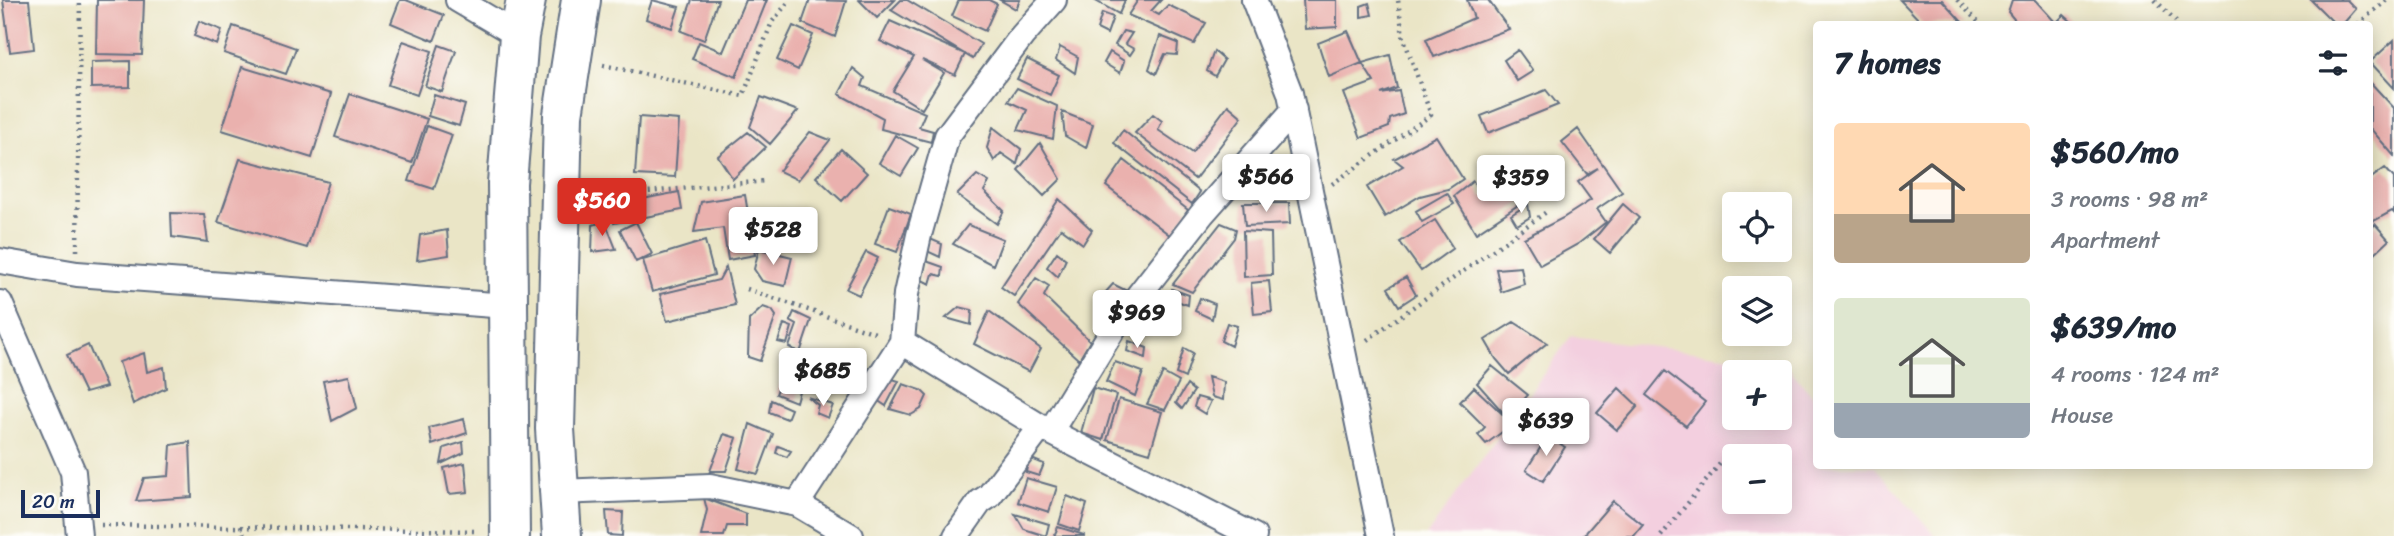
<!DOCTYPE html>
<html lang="en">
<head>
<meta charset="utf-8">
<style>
	:root { --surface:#fff; --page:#f2f2f3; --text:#1f2937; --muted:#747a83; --accent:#d93025 }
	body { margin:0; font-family:Sriracha,sans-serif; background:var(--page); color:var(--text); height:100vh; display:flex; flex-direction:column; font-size:26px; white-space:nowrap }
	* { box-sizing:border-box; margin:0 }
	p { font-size:23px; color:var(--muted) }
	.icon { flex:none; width:38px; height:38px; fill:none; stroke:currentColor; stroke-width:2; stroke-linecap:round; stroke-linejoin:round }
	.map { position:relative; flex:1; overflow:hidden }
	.panel { position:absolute; left:1813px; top:21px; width:560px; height:448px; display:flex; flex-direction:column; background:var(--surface); border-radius:7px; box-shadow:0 4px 18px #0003 }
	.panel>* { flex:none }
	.controls { position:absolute; left:1722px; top:192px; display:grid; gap:14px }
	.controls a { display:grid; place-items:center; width:70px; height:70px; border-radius:7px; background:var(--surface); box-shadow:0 4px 18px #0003; font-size:35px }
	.scale { position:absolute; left:21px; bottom:18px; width:79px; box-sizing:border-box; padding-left:7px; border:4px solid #1b2f5e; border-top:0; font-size:19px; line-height:24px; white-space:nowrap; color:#1b2f5e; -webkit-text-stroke:5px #fdfcf7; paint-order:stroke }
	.price { position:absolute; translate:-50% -60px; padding:0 16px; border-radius:7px; background:#fff; color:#222; font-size:23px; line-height:46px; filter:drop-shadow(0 2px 4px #0008) }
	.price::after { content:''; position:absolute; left:50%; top:42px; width:21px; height:16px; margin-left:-10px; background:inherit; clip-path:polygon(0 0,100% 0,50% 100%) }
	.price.current { background:var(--accent); color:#fff }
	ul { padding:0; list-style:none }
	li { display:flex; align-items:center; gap:21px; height:175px; padding:0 21px }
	li span { display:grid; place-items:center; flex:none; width:196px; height:140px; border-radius:7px; color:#555 }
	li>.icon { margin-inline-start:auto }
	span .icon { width:84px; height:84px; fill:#fffc; stroke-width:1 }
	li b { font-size:30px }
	h2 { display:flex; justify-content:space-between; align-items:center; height:84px; padding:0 21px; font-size:30px }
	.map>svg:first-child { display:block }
	.built { fill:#f3cfdf; fill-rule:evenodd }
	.building { fill:#eab1ae }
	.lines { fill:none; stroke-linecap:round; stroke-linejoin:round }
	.minor-casing { stroke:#636f82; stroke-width:28 }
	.trunk-casing { stroke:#636f82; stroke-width:42 }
	.path { stroke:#636f82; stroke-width:4.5; stroke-dasharray:2 5; stroke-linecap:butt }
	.minor { stroke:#fff; stroke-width:24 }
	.trunk { stroke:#fff; stroke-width:38 }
</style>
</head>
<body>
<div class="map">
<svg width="2394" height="536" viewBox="0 0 2394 536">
	<rect width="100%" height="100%" fill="#fdfcf7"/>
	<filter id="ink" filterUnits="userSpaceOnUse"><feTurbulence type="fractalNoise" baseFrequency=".0143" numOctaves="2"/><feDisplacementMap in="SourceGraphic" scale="14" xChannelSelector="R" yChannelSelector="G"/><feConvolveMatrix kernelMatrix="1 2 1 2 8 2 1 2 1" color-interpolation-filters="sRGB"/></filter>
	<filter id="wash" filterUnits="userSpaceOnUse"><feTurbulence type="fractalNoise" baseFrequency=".00686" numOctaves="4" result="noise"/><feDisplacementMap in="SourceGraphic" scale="28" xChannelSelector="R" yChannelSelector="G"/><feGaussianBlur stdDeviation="1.57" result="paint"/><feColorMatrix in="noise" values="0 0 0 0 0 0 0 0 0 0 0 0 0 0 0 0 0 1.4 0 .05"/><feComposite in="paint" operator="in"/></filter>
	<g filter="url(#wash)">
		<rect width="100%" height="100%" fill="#eae5c6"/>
		<path class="built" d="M1571 336 1785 364 1816 400V466H1874L1936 536H1426ZM1734 373H1780V418H1734ZM1734 457H1780V502H1734Z"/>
		<g id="blocks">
			<path class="building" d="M3 0H29L34 49 10 52Z
				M97 0H144L142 55 96 54Z
				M400 0H406L444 15 434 41 391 23Z
				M652 0 679 7 672 28 646 19Z
				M692 0H718L704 40 681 31Z
				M745 0H767L736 77 692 59 699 42 723 52Z
				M810 0 846 1 835 37 802 23Z
				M859 0H895L877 18Z
				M901 0H907L981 44 973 59 891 10Z
				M959 0H989L997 4 985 31 952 16Z
				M1000 0H1020L1016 9Z
				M1094 0H1125L1119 14Z
				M1138 0H1161L1151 11 1159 15 1168 5 1206 23 1194 44 1128 15Z
				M1303 0H1337V27L1305 29Z
				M1467 0H1488L1509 29 1434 57 1426 39 1474 18Z
				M1900 0H1942L1964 24H1923Z
				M2012 0H2035L2056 23 2064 15 2074 24H2018L2008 12Z
				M2311 0H2347L2356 9 2343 24H2335Z
				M1369 3 1372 15 1361 17V6Z
				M1102 13 1113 17 1107 34 1097 29Z
				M199 21 222 30 217 45 194 36Z
				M890 21 965 54 955 75 922 60 944 73 922 109 893 91 914 57 880 41Z
				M233 26 296 48 286 74 224 53Z
				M793 26 813 35 798 70 777 60Z
				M1123 31 1132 33 1125 44 1134 49 1130 55 1115 45Z
				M1348 31 1362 63 1329 77 1318 43Z
				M1160 36 1178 43 1177 55 1165 54 1156 74 1149 69Z
				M2394 40V88L2370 62Z
				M403 41 432 51 417 95 388 85Z
				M439 45 456 51 442 92 425 86Z
				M1060 47 1078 57 1075 73 1056 60Z
				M1518 50 1533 71 1517 81 1504 60Z
				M1214 51 1224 60 1215 76 1207 71Z
				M1110 52 1124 61 1120 73 1104 63Z
				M1390 55 1397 88 1381 94 1399 91 1404 114 1390 119 1389 127 1361 138 1344 93 1374 82 1362 63Z
				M1027 59 1059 75 1050 95 1017 79Z
				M130 61V87L91 88V62Z
				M242 67 331 94 312 158 222 130Z
				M853 68 865 78 862 86 925 113 919 127 933 131 931 142 881 129 883 118 839 94Z
				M2370 82 2394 108V156L2370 128Z
				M1017 88 1057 106 1053 139 1018 130 1027 110 1008 101Z
				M1546 90 1558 105 1488 133 1481 116Z
				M350 94 427 119 412 163 335 137Z
				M434 95 465 105 459 126 428 116Z
				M761 97 798 111 770 144 750 127Z
				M1228 105 1242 117 1195 179 1135 133 1153 114 1162 121 1158 130 1192 153Z
				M1062 112 1093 124 1086 148 1065 136Z
				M639 117 679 120 675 177 635 175Z
				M427 126 452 135 434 189 409 181Z
				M993 127 1021 149 1017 164 1001 153 994 161 987 148Z
				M1578 129 1622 192 1597 209 1606 222 1578 244 1540 265 1524 238 1563 218 1591 200 1578 182 1598 168 1587 174 1562 142Z
				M1123 130 1200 192 1192 204 1114 143Z
				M748 132 766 147 733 179 718 156Z
				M810 132 830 140 798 180 779 171Z
				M895 135 918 148 901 176 879 163Z
				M1436 136 1463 179 1448 189 1420 196 1385 217 1367 187 1403 166 1394 159Z
				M1040 143 1061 179 1044 196 1018 170Z
				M841 149 867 173 842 201 816 177Z
				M240 159 328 182 307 248 218 222Z
				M1124 160 1188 210 1171 236 1106 186Z
				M1535 164H1542L1541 175 1549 180 1548 193 1532 192Z
				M2385 168 2394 178V213L2392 211 2370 223V179Z
				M977 175 989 182 984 191 1004 211 997 224 957 195Z
				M1473 181 1482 197 1518 182 1524 201 1476 233 1454 196Z
				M679 192 682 210 614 223 611 205Z
				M1447 193 1454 204 1422 222 1416 211Z
				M745 195 755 255 728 260 723 228 694 232 701 202Z
				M1059 199 1092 230 1083 244 1061 228 1014 296 1001 287Z
				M1243 203H1289L1290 224 1245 226Z
				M1528 204 1530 217 1517 225 1511 215Z
				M1623 204 1639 218 1610 253 1594 239Z
				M889 206 911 214 897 252 875 244Z
				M171 213 204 214 208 242 172 237Z
				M1435 220 1453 248 1421 271 1400 242Z
				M605 221 616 249 592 252 593 225Z
				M636 222 652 254 636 262 620 230Z
				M1221 223 1236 229 1234 238 1192 292 1173 284Z
				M2375 224 2389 240 2374 254 2370 249V230Z
				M968 225 1003 239 993 265 953 244Z
				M447 230 449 255 417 260 420 235Z
				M1243 231 1271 233 1272 275 1244 277Z
				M930 239 942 244 940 257 927 251Z
				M705 241 714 275 652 292 643 260Z
				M759 249 792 257 785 286 762 281 754 269Z
				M866 252 878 258 859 295 846 289Z
				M1057 252 1066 259 1058 277 1047 267Z
				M926 261 943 267 942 276 933 274 930 284 920 279Z
				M726 267 735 305 667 321 660 294 719 280Z
				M1521 267 1524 284 1501 292 1496 269Z
				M1406 277 1416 295 1399 306 1388 288Z
				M1036 278 1049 286 1044 296 1090 341 1079 360 1018 304Z
				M1269 281 1272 312 1254 314 1251 283Z
				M1113 284 1127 291 1103 316 1097 302Z
				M1172 289 1189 295 1188 305 1169 298Z
				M1200 298 1215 304 1212 319 1195 311Z
				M1156 301 1172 309 1169 321 1152 312Z
				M763 307 772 310 776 316 760 361 748 357 749 320Z
				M959 307 972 310 971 325 946 318Z
				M989 311 1041 349 1029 372 974 344Z
				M794 312 811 320 800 353 789 347 797 325 790 321Z
				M1514 322 1547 343 1509 374 1496 359 1485 340Z
				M1227 323 1237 326 1231 346 1221 341Z
				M784 324 792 327 787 344 778 342Z
				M1129 341 1147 348 1146 358 1127 351Z
				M88 345 106 387 85 393 67 355Z
				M1184 348 1193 353 1185 378 1176 374Z
				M144 353 147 372 164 367 166 388 133 404 119 362Z
				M1115 362 1143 372 1135 396 1106 382Z
				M1492 366 1528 395 1508 418 1477 383Z
				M1665 371 1705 402 1686 426 1646 395Z
				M1163 373 1179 382 1165 410 1147 404Z
				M349 376 357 408 332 421 323 381Z
				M1208 377 1224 382 1223 400 1212 397Z
				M889 378 899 381 886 406 874 398Z
				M780 384 799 391 796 402 776 394Z
				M903 384 921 390 927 396 921 409 911 415 890 409Z
				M1187 385 1194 391 1182 409 1176 403Z
				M1474 387 1513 424 1486 444 1478 435 1485 427 1460 402Z
				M1093 388 1116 395 1103 440 1081 433Z
				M1619 388 1638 406 1617 430 1597 413Z
				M807 397 833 405 828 418 816 413 818 405Z
				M1197 397 1211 401 1205 414 1194 407Z
				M1119 399 1162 412 1150 453 1107 440Z
				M771 400 791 409 787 419 769 412Z
				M464 419 467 433 432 445 429 428Z
				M750 424 773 434 758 474 738 469Z
				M724 434 737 438 726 471H710Z
				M1548 436 1565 447 1543 481 1526 470Z
				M190 442 192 497 136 501 144 478 169 476 171 445Z
				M463 442 464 453 441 464 444 448Z
				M778 446 791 451 787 457 776 453Z
				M1029 458 1044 464 1039 476 1026 472Z
				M465 463 468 492 449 494 444 468Z
				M1026 478 1057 487 1049 512 1018 502Z
				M1067 496 1087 504 1079 531 1059 524Z
				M704 498 746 514V526H727L724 536H701L707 510Z
				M1613 501 1643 525 1634 536H1583Z
				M606 511 623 512 622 536 608 535Z
				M1015 514 1049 524 1046 536 1024 529Z
				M1058 527 1084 535V536H1054Z"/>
		</g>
	</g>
	<g filter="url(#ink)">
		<use href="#blocks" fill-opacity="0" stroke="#636f82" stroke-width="2"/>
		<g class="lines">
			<defs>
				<path id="minor" d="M458 0 519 36
					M1254 0 1290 93 1381 536
					M0 261 77 274 507 306
					M0 303 73 472 79 536
					M902 342 906 294 919 235 947 136 1022 36 1054 0
					M1041 427 1254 536
					M1050 432 1117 323 1202 214 1294 110
					M559 492 710 486 797 504 851 536
					M797 504 902 342 1041 427 989 496 980 502 956 536"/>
				<path id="trunk" d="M510 536 507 183 519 36 526 0
					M562 536 555 429 563 115 581 0"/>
			</defs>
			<use href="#minor" class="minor-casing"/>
			<use href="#trunk" class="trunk-casing"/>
			<path class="path" d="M1957 0 1980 24
				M2155 0 2179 24
				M2358 24 2387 0
				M603 65 743 96 772 22 790 0
				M1332 184 1431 115 1403 36 1398 0
				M593 197 766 181
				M77 251 80 0
				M747 289 878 334
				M1367 340 1549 210
				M101 525 478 531
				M241 526 244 536
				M1661 536 1732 449"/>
			<use href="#minor" class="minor"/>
			<use href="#trunk" class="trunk"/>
		</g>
	</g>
</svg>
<div class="controls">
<a><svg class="icon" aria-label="locate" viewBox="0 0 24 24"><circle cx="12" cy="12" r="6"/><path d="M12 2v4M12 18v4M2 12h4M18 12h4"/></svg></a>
<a><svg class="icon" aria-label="layers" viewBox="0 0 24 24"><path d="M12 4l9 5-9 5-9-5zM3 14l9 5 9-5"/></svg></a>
<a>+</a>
<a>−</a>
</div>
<div class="scale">20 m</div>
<b class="price" style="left:1266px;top:214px">$566</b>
<b class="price" style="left:1521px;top:215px">$359</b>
<b class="price current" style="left:602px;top:238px">$560</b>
<b class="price" style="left:773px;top:267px">$528</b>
<b class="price" style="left:1137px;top:350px">$969</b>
<b class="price" style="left:823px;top:408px">$685</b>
<b class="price" style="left:1546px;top:458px">$639</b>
<section class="panel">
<h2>7 homes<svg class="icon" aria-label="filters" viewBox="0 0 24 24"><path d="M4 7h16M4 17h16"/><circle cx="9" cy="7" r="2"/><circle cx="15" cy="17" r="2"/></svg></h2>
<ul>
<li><span style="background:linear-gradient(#ffd9b3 65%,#b9a48a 0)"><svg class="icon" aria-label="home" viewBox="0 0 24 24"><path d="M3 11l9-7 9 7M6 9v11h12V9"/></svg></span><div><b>$560/mo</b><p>3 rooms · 98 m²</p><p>Apartment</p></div></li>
<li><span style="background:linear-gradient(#dfe7d0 75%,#9aa5b1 0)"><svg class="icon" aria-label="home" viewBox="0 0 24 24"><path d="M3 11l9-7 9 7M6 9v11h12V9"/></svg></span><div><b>$639/mo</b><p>4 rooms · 124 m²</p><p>House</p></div></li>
</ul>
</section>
</div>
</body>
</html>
